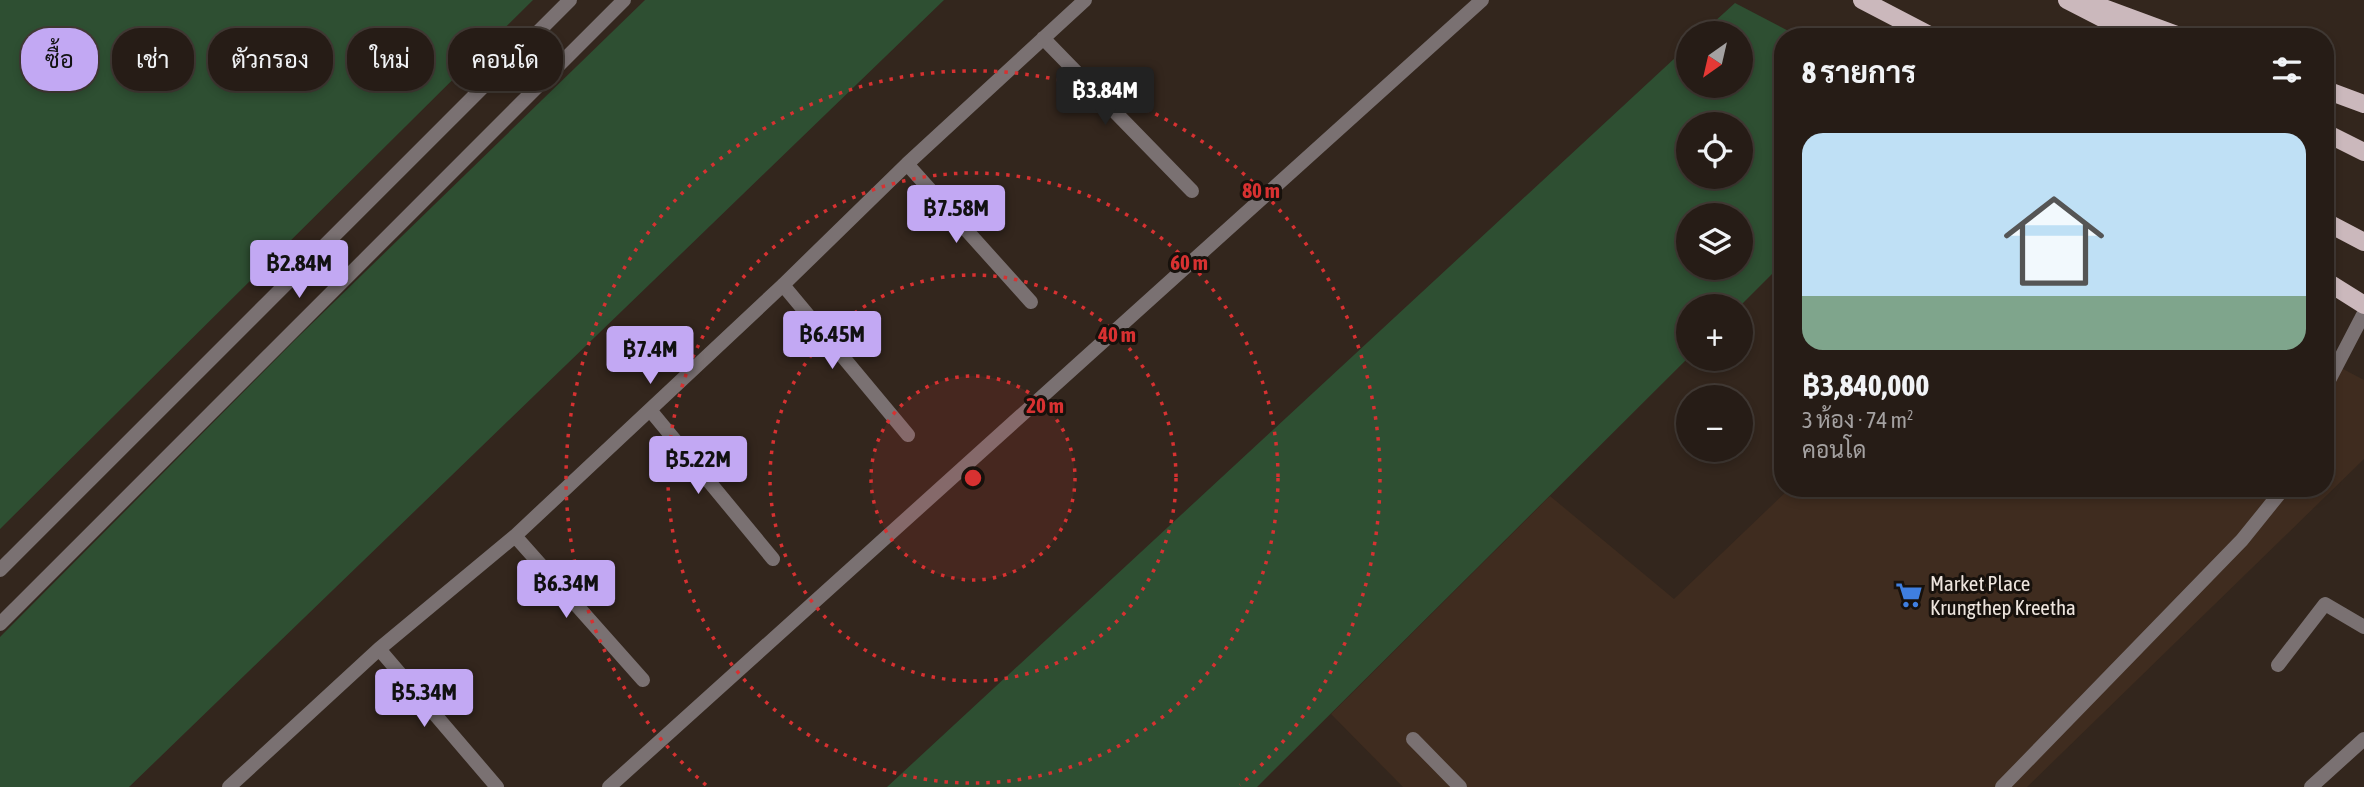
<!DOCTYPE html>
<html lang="th">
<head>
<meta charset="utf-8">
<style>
	:root { --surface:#261c16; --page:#2e251f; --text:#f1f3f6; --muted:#a4a1a1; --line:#423a35; --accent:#c2a8f3 }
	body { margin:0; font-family:"Asap Condensed",Sarabun,sans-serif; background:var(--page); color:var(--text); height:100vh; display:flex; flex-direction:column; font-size:26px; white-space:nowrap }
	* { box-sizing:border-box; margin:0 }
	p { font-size:23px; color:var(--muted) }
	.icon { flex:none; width:38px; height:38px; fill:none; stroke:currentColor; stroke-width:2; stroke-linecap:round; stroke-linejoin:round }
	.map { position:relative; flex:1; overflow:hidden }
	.side { position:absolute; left:1774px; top:28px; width:560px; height:469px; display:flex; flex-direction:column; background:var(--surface); border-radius:28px; box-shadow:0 4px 10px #0003,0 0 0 2px var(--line) }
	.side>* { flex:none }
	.top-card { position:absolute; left:21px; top:28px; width:665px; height:63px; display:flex; gap:14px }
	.needle { width:46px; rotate:214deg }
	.controls { position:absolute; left:1676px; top:21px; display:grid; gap:14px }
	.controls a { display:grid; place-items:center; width:77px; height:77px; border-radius:50%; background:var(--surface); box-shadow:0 4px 10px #0003,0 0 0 2px var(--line); font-size:35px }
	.price { position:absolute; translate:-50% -60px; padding:0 16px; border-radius:7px; background:var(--accent); color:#111; font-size:23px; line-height:46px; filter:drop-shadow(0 2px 4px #0008) }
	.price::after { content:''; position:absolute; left:50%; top:42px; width:21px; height:16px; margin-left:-10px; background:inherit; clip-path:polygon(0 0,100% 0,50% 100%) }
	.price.active { background:#222; color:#fff }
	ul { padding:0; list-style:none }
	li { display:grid; align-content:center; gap:14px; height:371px; padding:0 28px }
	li+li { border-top:2px solid var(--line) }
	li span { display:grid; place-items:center; height:217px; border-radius:21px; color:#555 }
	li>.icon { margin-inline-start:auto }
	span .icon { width:126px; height:126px; fill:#fffc; stroke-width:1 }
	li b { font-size:30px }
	h2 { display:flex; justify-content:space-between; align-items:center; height:84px; padding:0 28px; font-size:30px }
	.chip { padding:0 24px; border-radius:28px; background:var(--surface); box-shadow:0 4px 10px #0003,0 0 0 2px var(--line); font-size:24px; line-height:63px }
	.chip.active { background:var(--accent); color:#111 }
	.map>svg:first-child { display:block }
	.built { fill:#3f2c1f }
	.green { fill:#2e4f32; fill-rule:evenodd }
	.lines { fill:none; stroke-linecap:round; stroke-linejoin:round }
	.lane { stroke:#7a7172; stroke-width:14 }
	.street { stroke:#7a7172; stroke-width:14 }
	.primary { stroke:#cbb8bc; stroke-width:18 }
	.ring { fill:none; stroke:#d73131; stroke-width:3.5; stroke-dasharray:3.5 7 }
	.labels { text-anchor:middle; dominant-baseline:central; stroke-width:6; stroke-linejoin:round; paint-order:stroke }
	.poi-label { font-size:21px; fill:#eee5de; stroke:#17110c; text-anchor:start }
	.centre { fill:#d73131; stroke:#17110c; stroke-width:3.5 }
	.ring-label { font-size:21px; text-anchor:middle; font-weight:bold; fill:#d73131; stroke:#17110c; stroke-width:6; stroke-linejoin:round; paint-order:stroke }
</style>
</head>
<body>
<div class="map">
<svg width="2364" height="787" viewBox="0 0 2364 787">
	<rect width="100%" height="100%" fill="#33261d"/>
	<path class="built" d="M2326 360 2364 380V459L2027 787H1403L1331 714 1550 496 1674 599 1790 488H2326Z"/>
	<path class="green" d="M0 0H533L0 529Z
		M645 0H944L129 787H0V637L296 339Z
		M1735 3 1800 37H1783V263L1740 306H1689V357L1257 787H887L1689 45V86H1741V33H1702ZM1689 124H1741V177H1689ZM1689 215H1741V268H1689Z"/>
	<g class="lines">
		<path class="lane" d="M2326 386 2364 313
			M1413 739 1460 787
			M2002 787 2242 540 2284 488"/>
		<path class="street" d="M1043 38 1192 191
			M907 164 1031 302
			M783 285 908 435
			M650 410 773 559
			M515 536 643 680
			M0 570 570 0
			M0 624 624 0
			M379 649 497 787
			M2278 665 2325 604 2364 627
			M229 787 379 649 515 536 783 285 907 164 1085 0
			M609 787 1482 0
			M2311 787 2364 739"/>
		<path class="primary" d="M1862 0 1933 37
			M2067 0 2139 37
			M2082 0 2182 37
			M2326 90 2364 104
			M2326 133 2364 152
			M2326 222 2364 242
			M2326 281 2364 305"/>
	</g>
	<circle cx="973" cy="478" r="102" fill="#d73131" fill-opacity=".12"/>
	<g class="ring">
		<circle cx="973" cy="478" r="102"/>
		<circle cx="973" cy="478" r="203"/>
		<circle cx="973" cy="478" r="305"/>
		<path d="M706 785A407 407 0 1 1 1240 785"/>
	</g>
	<defs>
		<symbol id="supermarket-bare" viewBox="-9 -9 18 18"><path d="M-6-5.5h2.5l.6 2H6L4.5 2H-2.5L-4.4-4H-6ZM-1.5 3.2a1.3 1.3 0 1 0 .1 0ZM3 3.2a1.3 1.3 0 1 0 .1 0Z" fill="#3f7fe0" stroke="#17110c" stroke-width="2.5" paint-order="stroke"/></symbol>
	</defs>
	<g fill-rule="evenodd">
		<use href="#supermarket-bare" x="1890" y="576" width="38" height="38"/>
	</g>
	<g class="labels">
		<g class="poi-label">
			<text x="1930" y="583">Market Place<tspan x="1930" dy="24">Krungthep Kreetha</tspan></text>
		</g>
	</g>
	<circle cx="973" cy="478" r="10" class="centre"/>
	<g class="ring-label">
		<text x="1261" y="198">80 m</text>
		<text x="1189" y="270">60 m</text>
		<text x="1117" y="342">40 m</text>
		<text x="1045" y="413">20 m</text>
	</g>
</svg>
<div class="controls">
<a><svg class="needle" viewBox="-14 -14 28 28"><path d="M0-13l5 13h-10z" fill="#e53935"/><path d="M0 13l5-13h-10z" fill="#a4a1a1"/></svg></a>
<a><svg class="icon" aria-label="locate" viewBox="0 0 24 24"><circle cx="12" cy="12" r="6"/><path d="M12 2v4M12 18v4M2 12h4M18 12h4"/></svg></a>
<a><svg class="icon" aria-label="layers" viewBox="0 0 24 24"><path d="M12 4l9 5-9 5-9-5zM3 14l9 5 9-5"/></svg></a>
<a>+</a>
<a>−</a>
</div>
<b class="price active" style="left:1105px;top:127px">฿3.84M</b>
<b class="price" style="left:956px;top:245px">฿7.58M</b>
<b class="price" style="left:299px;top:300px">฿2.84M</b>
<b class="price" style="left:832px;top:371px">฿6.45M</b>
<b class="price" style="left:650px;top:386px">฿7.4M</b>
<b class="price" style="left:698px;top:496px">฿5.22M</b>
<b class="price" style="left:566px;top:620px">฿6.34M</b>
<b class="price" style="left:424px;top:729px">฿5.34M</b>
<div class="top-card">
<a class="chip active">ซื้อ</a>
<a class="chip">เช่า</a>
<a class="chip">ตัวกรอง</a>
<a class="chip">ใหม่</a>
<a class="chip">คอนโด</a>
</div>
<section class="side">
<h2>8 รายการ<svg class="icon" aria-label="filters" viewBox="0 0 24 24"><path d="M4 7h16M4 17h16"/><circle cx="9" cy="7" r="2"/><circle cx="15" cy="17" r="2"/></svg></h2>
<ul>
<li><span style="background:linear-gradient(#bfe0f5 75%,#7fa58c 0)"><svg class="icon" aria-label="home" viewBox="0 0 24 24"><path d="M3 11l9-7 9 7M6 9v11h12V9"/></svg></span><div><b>฿3,840,000</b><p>3 ห้อง · 74 m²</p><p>คอนโด</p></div></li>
</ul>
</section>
</div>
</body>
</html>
